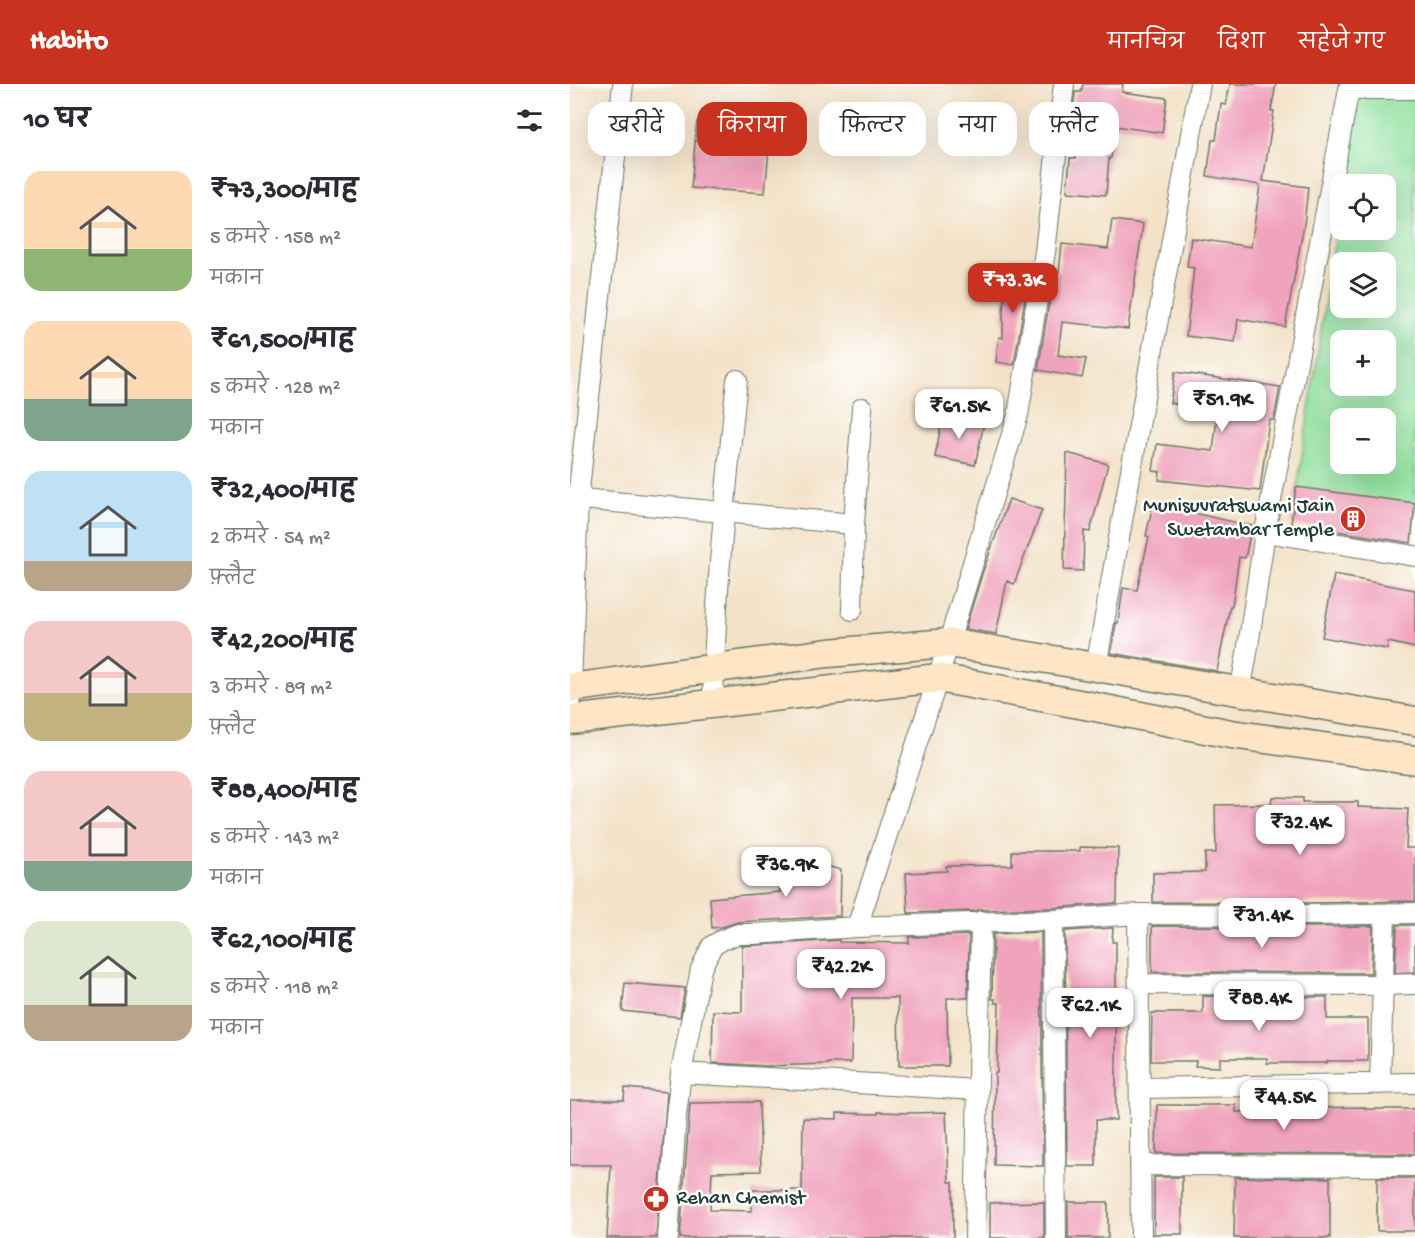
<!DOCTYPE html>
<html lang="hi">
<head>
<meta charset="utf-8">
<style>
	:root { --surface:#fff; --page:#f2f2f3; --text:#2b2b33; --muted:#7c7c81; --accent:#c8321e }
	body { margin:0; font-family:"Gochi Hand","Playpen Sans Deva",sans-serif; background:var(--page); color:var(--text); height:100vh; display:flex; flex-direction:column; font-size:22px; white-space:nowrap }
	* { box-sizing:border-box; margin:0 }
	p { font-size:20px; color:var(--muted) }
	.icon { flex:none; width:33px; height:33px; fill:none; stroke:currentColor; stroke-width:2; stroke-linecap:round; stroke-linejoin:round }
	.map { position:relative; flex:1; overflow:hidden }
	.panel { display:flex; flex-direction:column; background:var(--surface); width:570px }
	.panel>* { flex:none }
	.banner { position:absolute; left:18px; top:18px; width:570px; height:54px; display:flex; gap:12px }
	.controls { position:absolute; left:760px; top:90px; display:grid; gap:12px }
	.controls a { display:grid; place-items:center; width:66px; height:66px; border-radius:12px; background:var(--surface); box-shadow:0 6px 24px #0002; font-size:30px }
	.price { position:absolute; translate:-50% -51px; padding:0 14px; border-radius:12px; background:#fff; color:#222; font-size:20px; line-height:39px; filter:drop-shadow(0 2px 3px #0008) }
	.price::after { content:''; position:absolute; left:50%; top:36px; width:18px; height:14px; margin-left:-9px; background:inherit; clip-path:polygon(0 0,100% 0,50% 100%) }
	.price.on { background:var(--accent); color:#fff }
	ul { padding:0; list-style:none }
	li { display:flex; align-items:center; gap:18px; height:150px; padding:0 24px }
	li span { display:grid; place-items:center; flex:none; width:168px; height:120px; border-radius:18px; color:#555 }
	li>.icon { margin-inline-start:auto }
	span .icon { width:72px; height:72px; fill:#fffc; stroke-width:1 }
	li b { font-size:26px }
	h2 { display:flex; justify-content:space-between; align-items:center; height:72px; padding:0 24px; font-size:26px }
	.tag { padding:0 21px; border-radius:18px; background:var(--surface); box-shadow:0 6px 24px #0002; font-size:21px; line-height:54px }
	.tag.on { background:var(--accent); color:#fff }
	header { display:flex; align-items:center; gap:36px; box-sizing:border-box; height:84px; padding:0 30px; background:var(--accent); color:#fff }
	header strong { font-size:28px }
	nav { display:flex; gap:33px; margin-inline-start:auto; font-size:21px }
	main { display:flex; flex:1; min-height:0 }
	.map>svg:first-child { display:block }
	.green { fill:#91e09e; stroke:#588e69; stroke-width:1.5; fill-rule:evenodd }
	.building { fill:#f0a3bc }
	.lines { fill:none; stroke-linecap:round; stroke-linejoin:round }
	.street-casing { stroke:#697767; stroke-width:22 }
	.secondary-casing { stroke:#697767; stroke-width:31 }
	.street { stroke:#fff; stroke-width:20 }
	.secondary { stroke:#fde5c5; stroke-width:28 }
	.labels { text-anchor:middle; dominant-baseline:central; stroke-width:5; stroke-linejoin:round; paint-order:stroke }
	.poi-label { font-size:21px; fill:#1f3d34; stroke:#fff; text-anchor:end }
</style>
</head>
<body>
<header>
<strong>Habito</strong>
<nav><a>मानचित्र</a><a>दिशा</a><a>सहेजे गए</a></nav>
</header>
<main>
<section class="panel">
<h2>10 घर<svg class="icon" aria-label="filters" viewBox="0 0 24 24"><path d="M4 7h16M4 17h16"/><circle cx="9" cy="7" r="2"/><circle cx="15" cy="17" r="2"/></svg></h2>
<ul>
<li><span style="background:linear-gradient(#ffd9b3 65%,#8fb573 0)"><svg class="icon" aria-label="home" viewBox="0 0 24 24"><path d="M3 11l9-7 9 7M6 9v11h12V9"/></svg></span><div><b>₹73,300/माह</b><p>5 कमरे · 158 m²</p><p>मकान</p></div></li>
<li><span style="background:linear-gradient(#ffd9b3 65%,#7fa58c 0)"><svg class="icon" aria-label="home" viewBox="0 0 24 24"><path d="M3 11l9-7 9 7M6 9v11h12V9"/></svg></span><div><b>₹61,500/माह</b><p>5 कमरे · 128 m²</p><p>मकान</p></div></li>
<li><span style="background:linear-gradient(#bfe0f5 75%,#b9a48a 0)"><svg class="icon" aria-label="home" viewBox="0 0 24 24"><path d="M3 11l9-7 9 7M6 9v11h12V9"/></svg></span><div><b>₹32,400/माह</b><p>2 कमरे · 54 m²</p><p>फ़्लैट</p></div></li>
<li><span style="background:linear-gradient(#f6c9c9 60%,#c2b280 0)"><svg class="icon" aria-label="home" viewBox="0 0 24 24"><path d="M3 11l9-7 9 7M6 9v11h12V9"/></svg></span><div><b>₹42,200/माह</b><p>3 कमरे · 89 m²</p><p>फ़्लैट</p></div></li>
<li><span style="background:linear-gradient(#f6c9c9 75%,#7fa58c 0)"><svg class="icon" aria-label="home" viewBox="0 0 24 24"><path d="M3 11l9-7 9 7M6 9v11h12V9"/></svg></span><div><b>₹88,400/माह</b><p>5 कमरे · 143 m²</p><p>मकान</p></div></li>
<li><span style="background:linear-gradient(#dfe7d0 70%,#b9a48a 0)"><svg class="icon" aria-label="home" viewBox="0 0 24 24"><path d="M3 11l9-7 9 7M6 9v11h12V9"/></svg></span><div><b>₹62,100/माह</b><p>5 कमरे · 118 m²</p><p>मकान</p></div></li>
</ul>
</section>
<div class="map">
<svg width="845" height="1154" viewBox="0 0 845 1154">
	<rect width="100%" height="100%" fill="#fff"/>
	<filter id="ink" filterUnits="userSpaceOnUse"><feTurbulence type="fractalNoise" baseFrequency=".0167" numOctaves="2"/><feDisplacementMap in="SourceGraphic" scale="12" xChannelSelector="R" yChannelSelector="G"/><feConvolveMatrix kernelMatrix="1 2 1 2 8 2 1 2 1" color-interpolation-filters="sRGB"/></filter>
	<filter id="wash" filterUnits="userSpaceOnUse"><feTurbulence type="fractalNoise" baseFrequency=".008" numOctaves="4" result="noise"/><feDisplacementMap in="SourceGraphic" scale="24" xChannelSelector="R" yChannelSelector="G"/><feGaussianBlur stdDeviation="1.35" result="paint"/><feColorMatrix in="noise" values="0 0 0 0 0 0 0 0 0 0 0 0 0 0 0 0 0 1.4 0 .05"/><feComposite in="paint" operator="in"/></filter>
	<g filter="url(#wash)">
		<rect width="100%" height="100%" fill="#f3e2c7"/>
		<path class="green" d="M787 10 845 14V428L726 411 771 115V146H816V100H773ZM771 178H816V224H771ZM771 256H816V302H771ZM771 334H816V380H771Z"/>
		<g id="blocks">
			<path class="building" d="M513 0H553L552 8 597 14 592 49 546 42 541 74H539L536 111 497 108 500 74H506L510 35 502 34 505 8H511Z
				M660 0H706L701 27H704L693 97 738 103 734 141 715 243 668 235 665 258 616 252 624 184 617 183 621 154 681 163 690 101 637 92 642 56H646L651 20 656 21Z
				M127 37 201 44 195 109 121 104Z
				M542 136 573 140 558 245 492 238 488 271 516 275 512 294 468 286 484 188H489L492 160 538 165Z
				M437 183 460 185 444 281 426 278 429 253 433 254V228Z
				M605 288 710 303 704 336H699L690 407 589 396 590 388 583 387 587 360 643 367 648 326 600 319Z
				M373 331 414 339 405 381 365 373Z
				M497 369 538 380 520 448 514 447 513 487 494 486Z
				M726 403 845 419 841 459 721 440Z
				M439 415 472 426 444 500 437 497 426 550 395 545 412 490Z
				M583 420 682 442 675 474 669 473 662 522H660L647 587 541 569 546 539H548L553 504 567 506 579 453 576 452Z
				M764 491 845 506V564L818 558 817 565 752 553Z
				M702 713 733 714V718H788V723L838 725 836 764H845V817L740 819 583 818V789L635 788V769H646L645 721 701 720Z
				M510 763 548 764 547 819 482 824 416 826 411 825 405 827 338 829 336 789 377 787 376 782 442 781V767H510Z
				M224 773 271 786 270 832 168 838 152 843 142 844 140 814 210 808V805H216Z
				M827 841H845V888L825 889Z
				M582 842 740 843 803 842 801 889 582 888Z
				M543 844 542 858H546V1036H526V1082H497L495 847Z
				M471 848 473 1082 424 1081 425 989H427L429 919H425V915H422L423 850Z
				M399 851 398 914H377L378 982H329L328 914H282L281 979H258V980L196 982 142 979 143 927 172 928V862L269 856V858L339 859V853Z
				M55 899 115 904 110 933 52 927Z
				M633 912 757 913V935H798V977H757V979H697V974H650V983L625 982 626 977H581L582 929H633Z
				M55 1004 97 1008 86 1154H37L41 1081H0V1016H54Z
				M189 1018 191 1087 142 1088 140 1126 182 1127V1106H232L233 1034 267 1035V1029L308 1030V1028L343 1029 376 1028 379 1098H383V1154H110L120 1019Z
				M587 1021H666V1028L740 1027V1024L795 1023V1025H845V1070L586 1069Z
				M584 1093H612V1150H584Z
				M665 1093 760 1094V1154H664Z
				M807 1094H845V1147H807Z
				M474 1118V1154H420V1119Z
				M498 1118H538V1154H498Z"/>
		</g>
	</g>
	<g filter="url(#ink)">
		<use href="#blocks" fill-opacity="0" stroke="#697767" stroke-width="1.5"/>
		<g class="lines">
			<defs>
				<path id="street" d="M779 5H845
					M0 414 284 440
					M695 448 845 472
					M282 526 284 440 292 324
					M526 583 630 0
					M670 608 677 569 695 448 780 0
					M143 620C145 512 156 404 167 296
					M0 629 8 415 53 0
					M568 830 571 1154
					M483 836 486 1154
					M287 843 368 594 448 331 475 168 494 0
					M569 900 812 901 845 900
					M111 989 408 1006
					M810 1000 815 830
					M570 1004 845 999
					M570 1081 845 1082
					M98 1154 106 1032 111 989 131 885 142 862 152 856 168 850H184L287 843 483 836 568 830 740 831 845 829
					M405 1154 411 837"/>
				<path id="secondary" d="M0 604 258 569 378 559 526 583 845 637
					M0 636 368 594 520 622 661 650 845 676"/>
			</defs>
			<use href="#street" class="street-casing"/>
			<use href="#secondary" class="secondary-casing"/>
			<use href="#street" class="street"/>
			<use href="#secondary" class="secondary"/>
		</g>
	</g>
	<defs>
		<symbol id="building-disc" viewBox="-11 -11 22 22"><circle r="9.5" fill="#c8321e" stroke="#fff"/><path d="M-4-6H4V6H1V3H-1V6H-4ZM-2.5-4.3h1.7v1.8h-1.7ZM.8-4.3h1.7v1.8H.8ZM-2.5-1h1.7V.8h-1.7ZM.8-1h1.7V.8H.8Z" fill="#fff"/></symbol>
		<symbol id="pharmacy-disc" viewBox="-11 -11 22 22"><circle r="9.5" fill="#c8321e" stroke="#fff"/><path d="M-2-6h4v4h4v4h-4v4h-4v-4h-4v-4h4Z" fill="#fff"/></symbol>
	</defs>
	<g fill-rule="evenodd">
		<use href="#building-disc" x="768" y="420" width="30" height="30"/>
		<use href="#pharmacy-disc" x="71" y="1100" width="30" height="30"/>
	</g>
	<g class="labels">
		<g class="poi-label">
			<text x="764" y="423">Munisuvratswami Jain<tspan x="764" dy="24">Swetambar Temple</tspan></text>
			<text x="106" y="1115" text-anchor="start">Rehan Chemist</text>
		</g>
	</g>
</svg>
<div class="controls">
<a><svg class="icon" aria-label="locate" viewBox="0 0 24 24"><circle cx="12" cy="12" r="6"/><path d="M12 2v4M12 18v4M2 12h4M18 12h4"/></svg></a>
<a><svg class="icon" aria-label="layers" viewBox="0 0 24 24"><path d="M12 4l9 5-9 5-9-5zM3 14l9 5 9-5"/></svg></a>
<a>+</a>
<a>−</a>
</div>
<b class="price on" style="left:443px;top:230px">₹73.3K</b>
<b class="price" style="left:652px;top:349px">₹51.9K</b>
<b class="price" style="left:389px;top:356px">₹61.5K</b>
<b class="price" style="left:730px;top:772px">₹32.4K</b>
<b class="price" style="left:216px;top:814px">₹36.9K</b>
<b class="price" style="left:692px;top:865px">₹31.4K</b>
<b class="price" style="left:271px;top:916px">₹42.2K</b>
<b class="price" style="left:689px;top:948px">₹88.4K</b>
<b class="price" style="left:520px;top:955px">₹62.1K</b>
<b class="price" style="left:714px;top:1047px">₹44.5K</b>
<div class="banner">
<a class="tag">खरीदें</a>
<a class="tag on">किराया</a>
<a class="tag">फ़िल्टर</a>
<a class="tag">नया</a>
<a class="tag">फ़्लैट</a>
</div>
</div>
</main>
</body>
</html>
